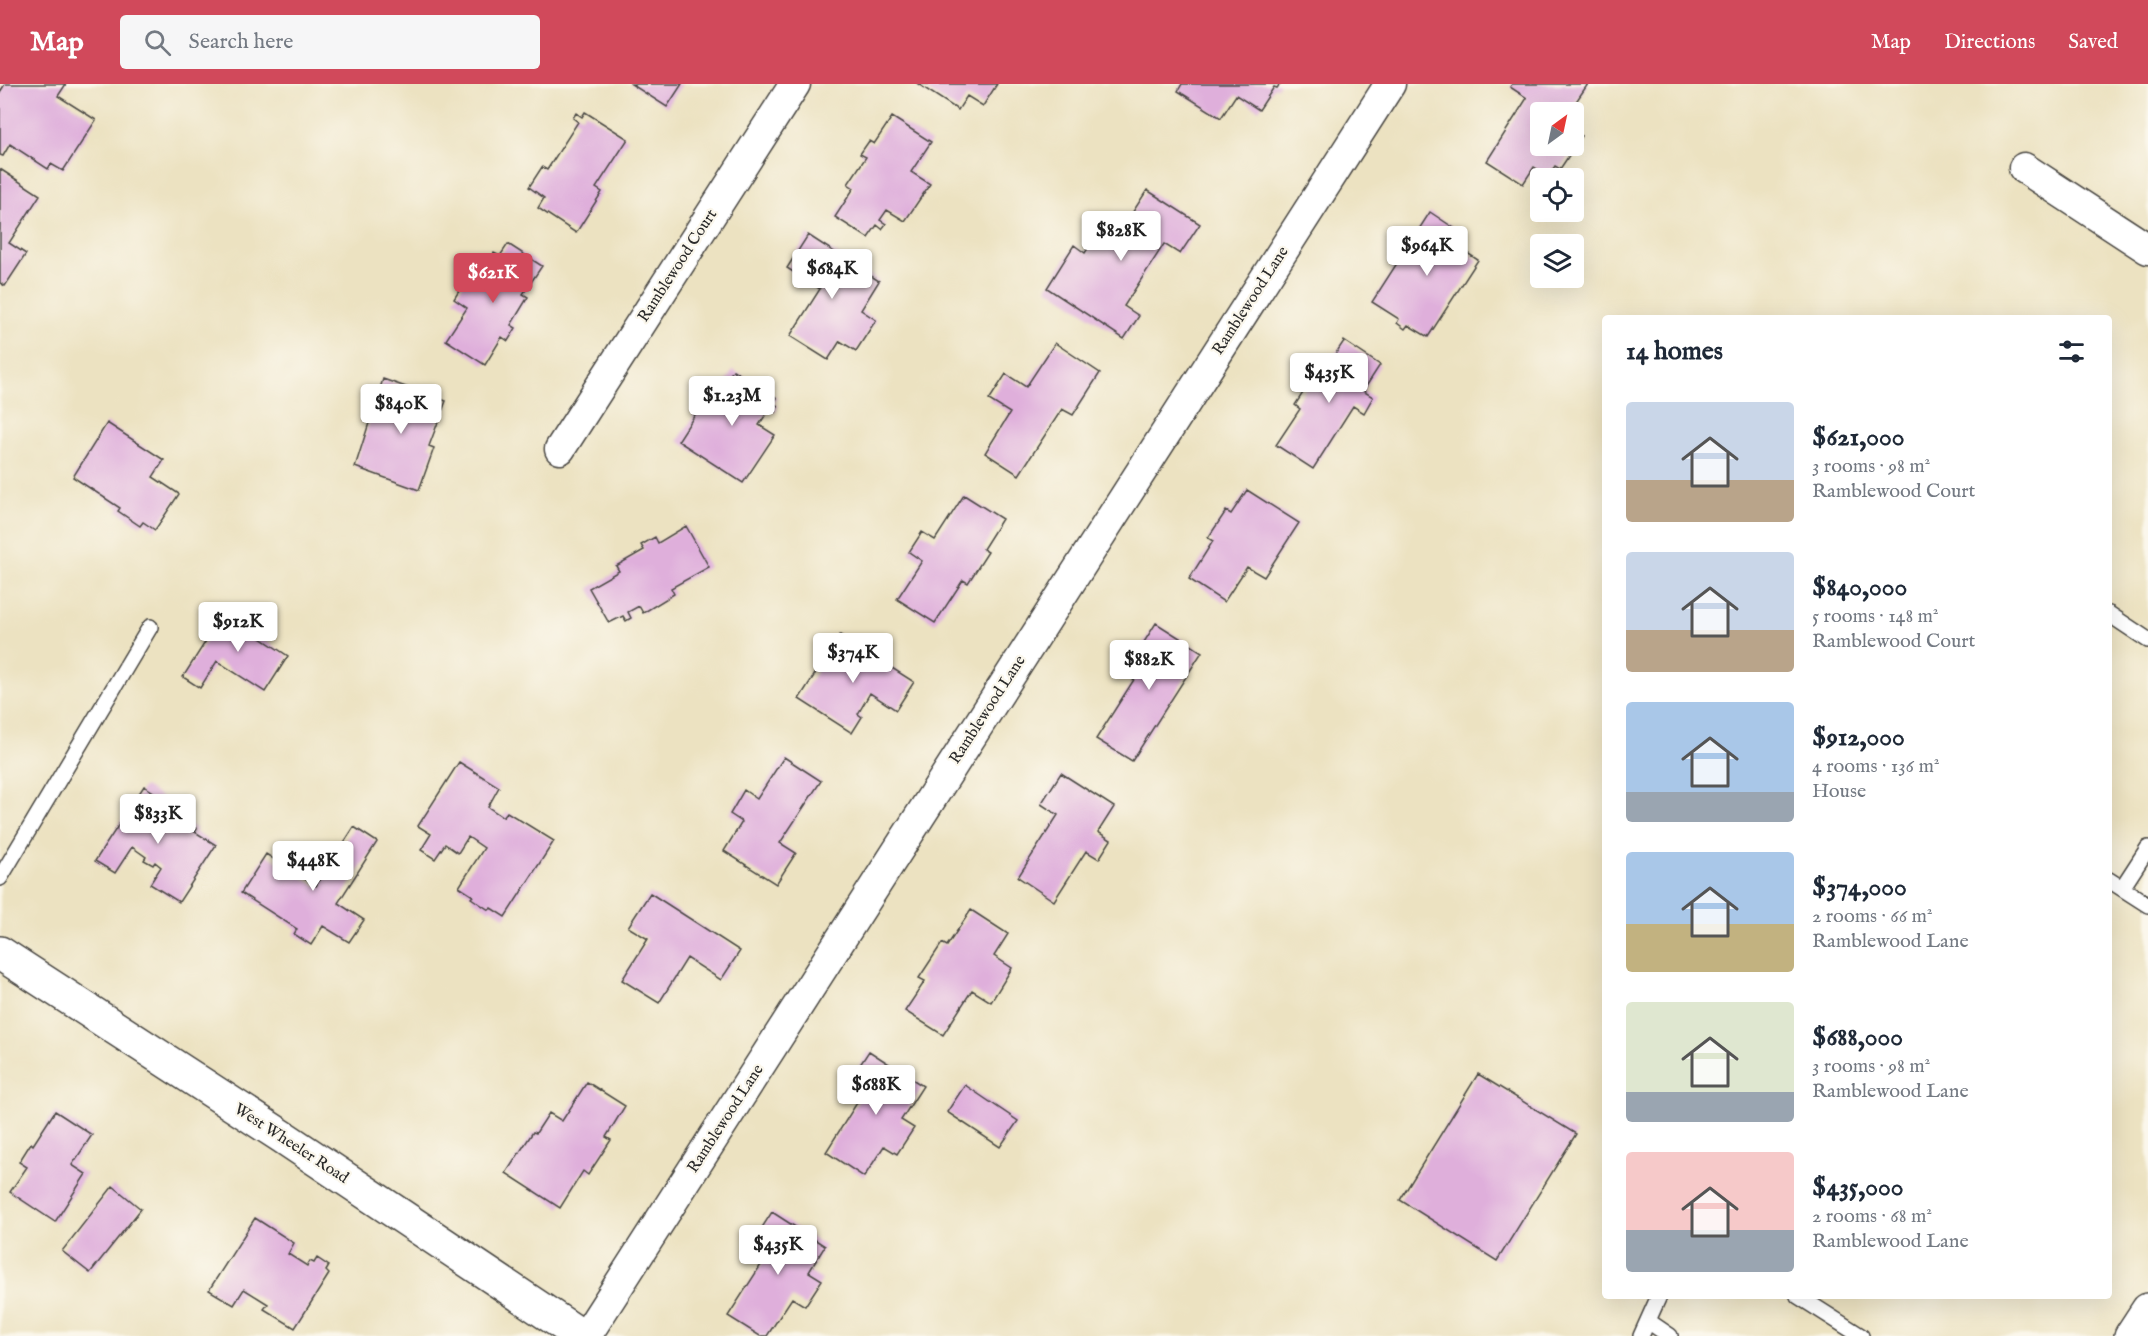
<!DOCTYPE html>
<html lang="en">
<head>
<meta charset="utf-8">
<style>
	:root { --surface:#fff; --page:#f6f6f7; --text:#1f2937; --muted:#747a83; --accent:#d1495b }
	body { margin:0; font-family:"IM FELL English",serif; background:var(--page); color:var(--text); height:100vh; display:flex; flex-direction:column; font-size:22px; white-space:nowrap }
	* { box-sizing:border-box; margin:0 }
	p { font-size:20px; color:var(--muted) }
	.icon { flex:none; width:33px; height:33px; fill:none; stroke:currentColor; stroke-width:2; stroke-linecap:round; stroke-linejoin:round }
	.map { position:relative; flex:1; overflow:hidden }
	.side { position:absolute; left:1602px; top:231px; width:510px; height:984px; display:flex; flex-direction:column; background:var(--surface); border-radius:6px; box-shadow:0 6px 24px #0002 }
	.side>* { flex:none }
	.needle { width:39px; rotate:33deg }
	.buttons { position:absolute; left:1530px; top:18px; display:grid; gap:12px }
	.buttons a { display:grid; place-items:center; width:54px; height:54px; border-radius:6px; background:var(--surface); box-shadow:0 6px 24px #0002; font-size:30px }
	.price { position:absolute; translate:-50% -51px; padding:0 14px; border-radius:6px; background:#fff; color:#222; font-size:20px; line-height:39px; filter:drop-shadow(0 2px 3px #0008) }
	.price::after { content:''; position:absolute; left:50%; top:36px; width:18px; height:14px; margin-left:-9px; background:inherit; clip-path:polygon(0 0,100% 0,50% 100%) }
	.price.on { background:var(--accent); color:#fff }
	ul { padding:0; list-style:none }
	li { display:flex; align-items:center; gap:18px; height:150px; padding:0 24px }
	li span { display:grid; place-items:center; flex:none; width:168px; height:120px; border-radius:6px; color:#555 }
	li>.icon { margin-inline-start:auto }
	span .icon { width:72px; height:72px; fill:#fffc; stroke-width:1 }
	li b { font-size:26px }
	h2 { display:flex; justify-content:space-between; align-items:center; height:72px; padding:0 24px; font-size:26px }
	header { display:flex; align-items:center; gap:36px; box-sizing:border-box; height:84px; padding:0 30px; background:var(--accent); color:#fff }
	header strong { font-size:28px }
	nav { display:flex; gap:33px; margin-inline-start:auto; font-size:21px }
	.search { width:420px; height:54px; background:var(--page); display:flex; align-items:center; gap:15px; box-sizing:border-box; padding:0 21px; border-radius:6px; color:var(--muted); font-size:22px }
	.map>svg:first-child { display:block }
	.building { fill:#dfafdb }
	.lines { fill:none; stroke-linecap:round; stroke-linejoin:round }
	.service-casing { stroke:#484642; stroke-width:18 }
	.minor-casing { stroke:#484642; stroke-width:33 }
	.tertiary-casing { stroke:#484642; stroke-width:36 }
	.secondary-casing { stroke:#484642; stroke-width:36 }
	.service { stroke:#fff; stroke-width:15 }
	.minor { stroke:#fff; stroke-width:30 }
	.tertiary { stroke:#fff; stroke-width:33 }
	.secondary { stroke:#fff; stroke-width:33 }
	.labels { text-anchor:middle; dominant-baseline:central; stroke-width:4.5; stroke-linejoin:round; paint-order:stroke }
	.street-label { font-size:16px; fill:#2b2b2b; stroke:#fbf7ec }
</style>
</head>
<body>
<header>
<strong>Map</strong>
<div class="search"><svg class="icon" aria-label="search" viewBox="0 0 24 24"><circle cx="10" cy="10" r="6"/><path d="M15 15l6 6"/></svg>Search here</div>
<nav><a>Map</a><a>Directions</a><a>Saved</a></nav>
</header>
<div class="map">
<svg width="2148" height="1252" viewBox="0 0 2148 1252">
	<rect width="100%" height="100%" fill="#fbf7ec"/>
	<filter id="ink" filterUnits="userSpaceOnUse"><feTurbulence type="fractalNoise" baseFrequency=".0167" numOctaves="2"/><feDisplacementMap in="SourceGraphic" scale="12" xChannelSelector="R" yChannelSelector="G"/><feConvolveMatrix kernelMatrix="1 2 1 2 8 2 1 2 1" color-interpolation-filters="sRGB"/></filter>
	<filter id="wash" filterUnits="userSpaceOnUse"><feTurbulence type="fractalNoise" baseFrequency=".008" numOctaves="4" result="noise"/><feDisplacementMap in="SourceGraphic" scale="24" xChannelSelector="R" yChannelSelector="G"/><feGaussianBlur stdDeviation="1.35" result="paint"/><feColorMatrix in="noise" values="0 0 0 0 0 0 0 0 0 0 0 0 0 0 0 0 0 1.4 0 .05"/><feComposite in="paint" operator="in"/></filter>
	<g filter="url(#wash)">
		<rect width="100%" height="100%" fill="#ece2c1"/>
		<g id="blocks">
			<path class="building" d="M5 0H66L58 12 96 36 63 87 51 80 48 85 10 60 3 72 0 71V8Z
				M631 0H682L667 23Z
				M918 0H997L983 22 967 12 958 26Z
				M1182 0H1280L1277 4 1274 3 1259 26 1236 11 1221 34 1178 7Z
				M1512 0H1588L1569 28H1540V62H1574V46L1582 52 1560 85 1555 82 1548 92 1534 83 1523 100 1487 77 1527 14 1510 3Z
				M585 28 628 55 596 104 602 108 576 149 538 124 544 114 529 103 542 83 547 86 578 38 573 34 576 29 582 33Z
				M892 33 931 58 911 88 930 100 905 137 887 126 880 136 886 140 882 145 877 141 868 154 835 133 854 104 848 100 866 73 860 70 869 57 874 60Z
				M0 85 40 111 9 159 26 170 5 202 0 199Z
				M1147 106 1200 140 1180 170 1164 160 1124 222 1139 232 1124 255 1047 204 1074 161 1085 169 1105 138 1120 148Z
				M1430 128 1466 152 1458 163 1478 176 1428 253 1408 241 1405 245 1397 239 1399 235 1372 218Z
				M808 151 879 197 861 226 876 236 856 267 840 257 828 276 790 252 820 205 787 184Z
				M508 160 542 182 523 210 528 213 511 241 516 244 508 257 502 253 485 281 446 256 467 224 454 215 467 194 474 198 483 184 489 188 496 178 491 174 494 169 500 172Z
				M1344 257 1380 281 1363 307 1373 313 1364 329 1353 322 1313 385 1276 361 1300 325 1295 321 1319 284 1324 287Z
				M1055 259 1100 289 1073 331 1062 325 1019 391 985 369 1010 329 989 316 1006 290 1026 303Z
				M733 286 777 314 773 319 778 322 775 328 770 324 759 341 775 351 743 399 678 357 709 309 716 314Z
				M383 295 446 317 429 362 434 364 419 406 355 383Z
				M107 339 164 376 153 393 179 410 155 446 143 438 140 442 118 427 120 424 73 393Z
				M1247 406 1299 439 1264 493 1247 483 1224 518 1189 495 1213 457 1208 454 1226 427 1231 430Z
				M964 411 1002 435 983 465 988 468 968 499 963 496 935 539 897 515 922 477 909 468 922 448 935 456Z
				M686 442 709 483 671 504 674 510 643 529 639 522 628 528 631 534 626 537 623 532 609 539 589 504 619 487 616 482 644 466 641 461 655 453 658 459Z
				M244 526 269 542 261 554 288 572 265 608 217 577 200 604 183 593 223 530 236 539Z
				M1156 539 1202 568 1132 677 1096 655 1144 580 1134 574Z
				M840 551 914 598 896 626 870 609 858 630 862 633 852 649 799 615Z
				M784 673 821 697 780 759 796 769 776 800 724 767 742 738 730 730 744 706 757 715Z
				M459 678 499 703 488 723 503 733 507 728 554 757 505 833 491 824 489 826 471 814 473 812 459 803 484 764 468 753 458 769 445 760 435 775 421 766 431 750 418 742Z
				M1061 689 1114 723 1098 748 1111 756 1099 775 1086 767 1054 817 1018 793 1058 731 1041 720Z
				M144 702 164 715 159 724 186 742 188 739 197 745 195 748 216 761 179 818 150 800 161 783 155 778 153 781 144 776 146 773 132 763 115 789 95 777Z
				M354 743 377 758 338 819 364 836 349 858 323 842 311 861 294 850 297 845 241 809 266 770 316 802Z
				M650 809 740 867 721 896 687 874 659 919 622 896 648 855 628 843Z
				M971 826 1008 850 994 872 1012 884 991 918 972 906 943 951 905 927 925 897 919 894 942 859 947 862Z
				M869 967 923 1002 901 1036 914 1044 897 1070 884 1062 864 1093 826 1068 867 1003 852 993Z
				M1478 990 1576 1050 1497 1177 1400 1116Z
				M587 998 625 1022 606 1053 611 1056 588 1091 583 1087 560 1124 506 1089 533 1048 536 1049 549 1029 562 1037Z
				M965 1001 1018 1037 1000 1063 947 1028Z
				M55 1027 92 1051 72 1081 86 1090 55 1138 10 1108 27 1083 19 1078 31 1059 33 1061Z
				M113 1102 141 1125 90 1189 62 1167Z
				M772 1128 825 1162 809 1188 822 1196 805 1222 792 1214 767 1252H760L728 1232 768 1170 752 1159Z
				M255 1134 294 1159 288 1170 307 1182 310 1177 314 1179 317 1174 329 1182 326 1187 329 1190 295 1244 264 1225 268 1220 244 1205 234 1221 209 1206Z"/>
		</g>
	</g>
	<g filter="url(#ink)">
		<use href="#blocks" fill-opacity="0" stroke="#484642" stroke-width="1.5"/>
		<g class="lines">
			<defs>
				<path id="service" d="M2109 530 2148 556
					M0 794 150 543
					M2109 796 2148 821
					M2122 804 2148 764
					M1798 1212 1861 1252
					M1648 1237 1670 1252
					M1641 1252 1659 1212"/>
				<path id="minor" d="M2024 84 2148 165
					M560 365 795 0
					M586 1252 1390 0"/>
				<path id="tertiary" d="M0 869 283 1053 581 1252"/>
				<path id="secondary" d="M2131 1252 2148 1226"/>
			</defs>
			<use href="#service" class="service-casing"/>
			<use href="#minor" class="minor-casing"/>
			<use href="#tertiary" class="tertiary-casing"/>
			<use href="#secondary" class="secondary-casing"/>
			<use href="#service" class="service"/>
			<use href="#minor" class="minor"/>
			<use href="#tertiary" class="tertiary"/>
			<use href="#secondary" class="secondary"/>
		</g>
	</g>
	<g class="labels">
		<g class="street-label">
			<text transform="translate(678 182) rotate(-57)">Ramblewood Court</text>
			<text transform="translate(1251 217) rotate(-57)">Ramblewood Lane</text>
			<text transform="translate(988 626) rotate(-57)">Ramblewood Lane</text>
			<text transform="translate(726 1035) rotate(-57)">Ramblewood Lane</text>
			<text transform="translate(291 1060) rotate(33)">West Wheeler Road</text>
		</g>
	</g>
</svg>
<div class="buttons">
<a><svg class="needle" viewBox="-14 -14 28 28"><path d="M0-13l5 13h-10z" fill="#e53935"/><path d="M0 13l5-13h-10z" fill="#747a83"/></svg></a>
<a><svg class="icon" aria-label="locate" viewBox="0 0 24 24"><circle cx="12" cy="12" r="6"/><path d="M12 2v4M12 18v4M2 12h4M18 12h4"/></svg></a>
<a><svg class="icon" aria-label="layers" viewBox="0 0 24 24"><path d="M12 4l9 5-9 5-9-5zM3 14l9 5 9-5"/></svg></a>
</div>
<b class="price" style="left:1121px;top:178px">$828K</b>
<b class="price" style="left:1427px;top:193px">$964K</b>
<b class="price" style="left:832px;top:216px">$684K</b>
<b class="price on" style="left:493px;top:220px">$621K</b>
<b class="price" style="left:1329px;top:320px">$435K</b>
<b class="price" style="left:732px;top:343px">$1.23M</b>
<b class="price" style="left:401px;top:351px">$840K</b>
<b class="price" style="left:238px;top:569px">$912K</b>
<b class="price" style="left:853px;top:600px">$374K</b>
<b class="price" style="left:1149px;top:607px">$882K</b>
<b class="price" style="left:158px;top:761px">$833K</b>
<b class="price" style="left:313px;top:808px">$448K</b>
<b class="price" style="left:876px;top:1032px">$688K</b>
<b class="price" style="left:778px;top:1192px">$435K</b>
<section class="side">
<h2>14 homes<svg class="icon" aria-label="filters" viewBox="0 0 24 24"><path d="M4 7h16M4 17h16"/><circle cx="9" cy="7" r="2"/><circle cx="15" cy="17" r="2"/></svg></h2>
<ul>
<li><span style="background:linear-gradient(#c9d6e8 65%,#b9a48a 0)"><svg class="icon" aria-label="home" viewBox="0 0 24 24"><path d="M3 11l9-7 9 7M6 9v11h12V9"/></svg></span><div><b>$621,000</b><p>3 rooms · 98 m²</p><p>Ramblewood Court</p></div></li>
<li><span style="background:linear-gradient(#c9d6e8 65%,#b9a48a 0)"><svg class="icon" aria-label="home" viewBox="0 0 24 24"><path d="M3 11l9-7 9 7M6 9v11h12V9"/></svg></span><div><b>$840,000</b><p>5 rooms · 148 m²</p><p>Ramblewood Court</p></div></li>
<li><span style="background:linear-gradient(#a9c7e8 75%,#9aa5b1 0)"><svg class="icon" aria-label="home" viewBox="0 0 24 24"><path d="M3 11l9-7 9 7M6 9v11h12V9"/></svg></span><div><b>$912,000</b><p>4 rooms · 136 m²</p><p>House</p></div></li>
<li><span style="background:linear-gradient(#a9c7e8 60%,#c2b280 0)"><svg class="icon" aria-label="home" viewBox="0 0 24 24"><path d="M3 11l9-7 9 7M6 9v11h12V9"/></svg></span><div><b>$374,000</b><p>2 rooms · 66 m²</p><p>Ramblewood Lane</p></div></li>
<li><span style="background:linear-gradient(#dfe7d0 75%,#9aa5b1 0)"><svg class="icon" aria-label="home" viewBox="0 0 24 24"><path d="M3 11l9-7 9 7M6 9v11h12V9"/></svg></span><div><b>$688,000</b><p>3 rooms · 98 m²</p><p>Ramblewood Lane</p></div></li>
<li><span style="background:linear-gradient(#f6c9c9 65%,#9aa5b1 0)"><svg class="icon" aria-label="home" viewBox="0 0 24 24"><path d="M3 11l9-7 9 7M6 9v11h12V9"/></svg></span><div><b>$435,000</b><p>2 rooms · 68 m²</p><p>Ramblewood Lane</p></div></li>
</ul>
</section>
</div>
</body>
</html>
